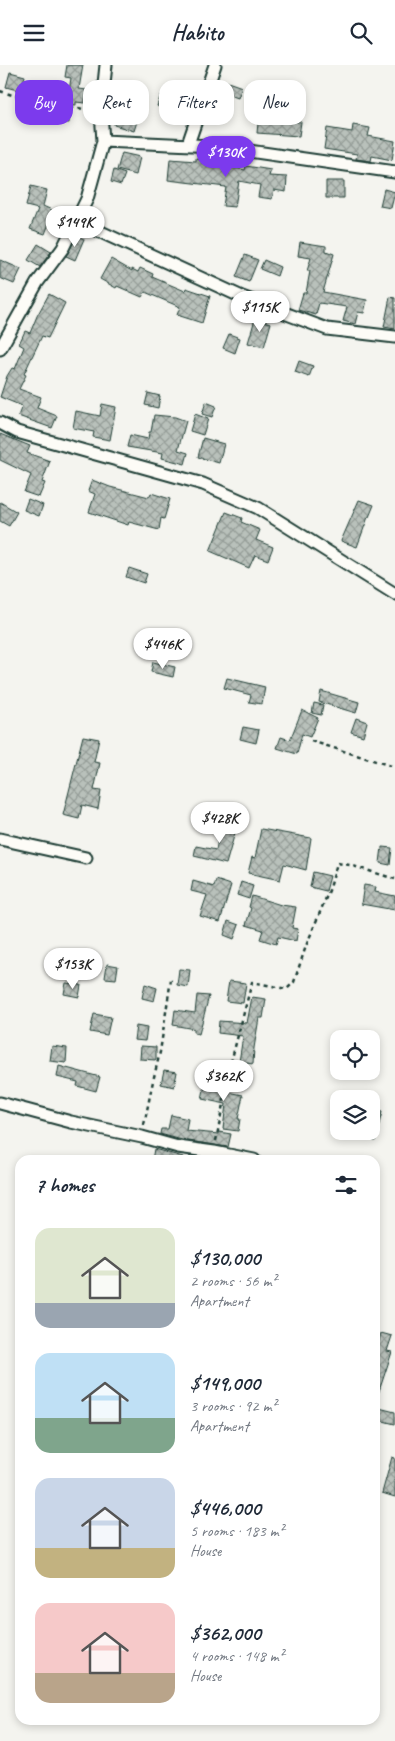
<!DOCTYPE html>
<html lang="en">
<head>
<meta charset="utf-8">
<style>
	:root { --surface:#fff; --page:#f6f6f7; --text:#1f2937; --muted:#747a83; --accent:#7c3aed }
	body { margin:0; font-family:Caveat,sans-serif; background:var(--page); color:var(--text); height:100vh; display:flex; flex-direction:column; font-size:19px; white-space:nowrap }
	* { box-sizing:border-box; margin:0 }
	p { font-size:16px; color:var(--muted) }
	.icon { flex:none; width:28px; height:28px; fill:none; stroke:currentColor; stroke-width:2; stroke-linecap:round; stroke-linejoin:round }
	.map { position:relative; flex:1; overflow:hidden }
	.drawer { position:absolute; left:15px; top:1090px; width:365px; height:570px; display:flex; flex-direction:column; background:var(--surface); border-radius:15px; box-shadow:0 2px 8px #0003 }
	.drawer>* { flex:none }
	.guide { position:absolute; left:15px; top:15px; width:365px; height:45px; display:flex; gap:10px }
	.buttons { position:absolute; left:330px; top:965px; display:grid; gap:10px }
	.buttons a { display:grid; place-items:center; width:50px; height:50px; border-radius:10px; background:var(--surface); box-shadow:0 2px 8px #0003; font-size:25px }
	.price { position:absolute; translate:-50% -42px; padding:0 11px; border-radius:18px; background:#fff; color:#222; font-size:16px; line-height:32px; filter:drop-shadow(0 1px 2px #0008) }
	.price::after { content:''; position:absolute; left:50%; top:30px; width:15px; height:11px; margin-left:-8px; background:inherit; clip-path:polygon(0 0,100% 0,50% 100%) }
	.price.active { background:var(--accent); color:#fff }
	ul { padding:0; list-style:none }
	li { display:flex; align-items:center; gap:15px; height:125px; padding:0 20px }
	li span { display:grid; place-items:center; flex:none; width:140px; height:100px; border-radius:15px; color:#555 }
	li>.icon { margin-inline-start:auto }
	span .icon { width:60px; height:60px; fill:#fffc; stroke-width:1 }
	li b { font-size:21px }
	h2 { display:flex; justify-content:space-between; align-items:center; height:60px; padding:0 20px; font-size:21px }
	.tag { padding:0 18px; border-radius:15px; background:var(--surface); box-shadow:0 2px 8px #0003; font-size:18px; line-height:45px }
	.tag.active { background:var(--accent); color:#fff }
	header { display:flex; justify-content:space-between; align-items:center; height:65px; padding:0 20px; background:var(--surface); font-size:22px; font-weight:700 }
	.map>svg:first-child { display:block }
	.building { fill:url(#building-cross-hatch); stroke:#1f3d34 }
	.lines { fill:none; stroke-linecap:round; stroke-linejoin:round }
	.minor-casing { stroke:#1f3d34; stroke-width:15 }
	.path { stroke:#1f3d34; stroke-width:2.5; stroke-dasharray:4 4; stroke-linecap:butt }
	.minor { stroke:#fdfcf7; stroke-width:11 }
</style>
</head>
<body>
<header><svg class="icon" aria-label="menu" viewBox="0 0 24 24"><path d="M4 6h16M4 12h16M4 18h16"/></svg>Habito<svg class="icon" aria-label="search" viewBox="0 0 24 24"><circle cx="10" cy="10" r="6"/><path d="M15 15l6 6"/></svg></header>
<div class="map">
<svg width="395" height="1676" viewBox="0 0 395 1676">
	<defs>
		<pattern id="building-cross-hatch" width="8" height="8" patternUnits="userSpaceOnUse" patternTransform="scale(1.25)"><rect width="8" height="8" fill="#b9c1bb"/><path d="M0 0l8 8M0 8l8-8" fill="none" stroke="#969e99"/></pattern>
	</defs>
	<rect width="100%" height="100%" fill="#f4f4ef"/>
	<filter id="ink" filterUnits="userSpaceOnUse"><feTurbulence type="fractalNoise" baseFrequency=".02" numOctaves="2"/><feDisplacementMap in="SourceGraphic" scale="10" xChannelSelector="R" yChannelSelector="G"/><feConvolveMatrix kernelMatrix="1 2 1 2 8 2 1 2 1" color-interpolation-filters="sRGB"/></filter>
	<g filter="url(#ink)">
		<path class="building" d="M67 0H83L79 24 87 25 85 38 76 37V40L67 39 71 13 65 12Z
			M10 7 25 11 21 26 6 22Z
			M225 16 242 22 238 33 221 27Z
			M161 30 173 34 168 46 157 41Z
			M268 40 278 41V54L301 57 299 71 257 68 258 58 267 59Z
			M52 44 70 46 69 58 51 56Z
			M119 44 139 50 134 66 114 60Z
			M353 60 370 63 368 71 395 76 392 95 372 91 371 96 356 94 357 89 324 84 327 63 352 67Z
			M122 88 140 92 136 110 117 105Z
			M196 93 217 96V99L245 105 246 101 271 105 269 111 287 112 286 127 274 125 272 134 258 132 260 120 239 116 235 142 223 141 226 122 168 115 170 94 196 96Z
			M114 105 125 109 121 120 111 117Z
			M326 116H344V133H326Z
			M31 121 47 125 43 141 54 146 45 169 30 164 38 144 26 141Z
			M384 124 395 127 391 143 380 141Z
			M77 171 84 174 75 195 66 191Z
			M300 177 326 181V186L334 189 323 227 367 235 364 248 358 247 355 259 343 256 347 242 319 238 316 250 298 245 303 228H306L310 206H307L311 193 298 191Z
			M38 179 51 187 40 202 28 195Z
			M245 190 258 195 249 217 236 212Z
			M111 194 132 206V204L138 207 140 203 153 209 152 212 185 226 186 223 210 231 202 258 177 250 180 242 145 227 142 232 117 221 116 223 100 214Z
			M0 195 21 204 14 219 0 213Z
			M264 195 280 202 277 211 260 204Z
			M49 229 65 238 48 273 42 271 30 296 24 309 26 310 19 324 41 332 37 343 57 351 52 363 18 351 22 341 0 332 7 311 12 303 15 304 24 282 19 279 25 266 30 268 37 251Z
			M390 232 395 233V264L384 262Z
			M255 254 271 258 264 282 248 278Z
			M229 269 240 273 235 288 223 283Z
			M299 296 313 301 309 312 295 307Z
			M148 328 160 331 158 343 145 340Z
			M206 337 216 341 212 352 202 349Z
			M102 339 116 342 110 375 93 372 94 367 73 363 76 346 100 351Z
			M195 349 208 354 203 370 190 366Z
			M154 350 175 352 186 356 178 385 188 388 185 399 162 393 163 388 127 382 130 370 148 374 149 367H151Z
			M0 369 30 381 27 388 50 396 42 417 45 418 39 432 24 427 31 410 0 395Z
			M203 373 224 379 219 398 198 392Z
			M92 415 110 422 149 432 151 428 170 434 164 454 161 453 159 465 129 457 128 460 89 447 95 429 88 426Z
			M28 434 43 440 39 451 24 445Z
			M359 435 374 440 369 452H368L357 482 341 476Z
			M0 437 17 447 9 461 0 456Z
			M226 447 242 453 241 457 260 465 256 475 273 482 268 495 255 490 249 503 210 486Z
			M129 503 147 509 144 518 126 512Z
			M153 597 175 602 173 612 151 607Z
			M227 613 265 622 262 639 249 637 251 630 224 623Z
			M321 626 359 637 356 648 319 637Z
			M314 638 323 640 321 650 312 648Z
			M302 645 318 653 310 672 302 669 297 689 277 683 281 672 290 675Z
			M356 653 367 657 363 671 351 667Z
			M243 662 259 665 256 678 240 674Z
			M83 671 99 674 94 697 100 698 94 725 101 726 98 744 82 740 79 754 63 750Z
			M222 754 238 757 226 799 194 791 196 781 216 785Z
			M261 764 311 773 306 805 284 799 280 815 248 808 252 792 255 793Z
			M382 782 392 783 390 800 380 798Z
			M313 807 330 811 326 826 310 822Z
			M216 815 231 820 220 857 200 851 207 830 191 826 193 816 214 822Z
			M241 817 253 821 249 834 237 830Z
			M364 820 376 822 375 827 395 831V845L361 839Z
			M252 831 281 840 296 842 292 863 298 864 296 876 278 872 276 879 260 874 263 865 246 860 251 843 249 842Z
			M228 856 239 860 234 874 224 870Z
			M107 899 118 901 116 914 105 913Z
			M179 904 190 905 188 922 177 920Z
			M229 916 246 918 243 938 226 936Z
			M66 918 81 920 79 932 64 929Z
			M145 919 157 923 154 936 142 933Z
			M197 930 209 931 199 969 194 968V964L173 960 175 945 195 948Z
			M252 932 266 934 263 953H259L254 983 253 999 239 997 243 971 218 968 219 956 247 958Z
			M94 949 111 952 107 970 90 967Z
			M136 961 147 963 145 976 134 975Z
			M52 981 67 983 66 998 50 996Z
			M141 981 156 982V995L140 994Z
			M59 1001 100 1012 96 1026 77 1021 78 1017 57 1012Z
			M164 1005 177 1007 174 1022 161 1019Z
			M207 1010 221 1013 219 1025 243 1030 238 1054H240L238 1066 223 1064 226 1039 202 1034Z
			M371 1044 382 1047 375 1076 371 1075Z
			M171 1050 188 1054 186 1066 219 1069V1067L231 1069 228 1082 182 1075 160 1069 161 1064H168Z
			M154 1084 183 1092V1095H152Z
			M190 1091 213 1094 216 1095H189Z
			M381 1268 392 1271 387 1286 392 1287 377 1332H375V1291Z
			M375 1342 395 1347V1359L375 1354Z
			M392 1392 395 1393V1432L382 1428Z"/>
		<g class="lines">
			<defs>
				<path id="minor" d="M103 76 214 81 395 107
					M188 79 215 0
					M77 156 242 232 327 264 395 272
					M0 284 37 218 63 183 87 134 103 76 101 47 106 0
					M0 358 17 367 203 419 258 443 395 529
					M0 774 86 793
					M0 1038 71 1057 142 1072 178 1082 214 1087 254 1095"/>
			</defs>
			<use href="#minor" class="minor-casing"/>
			<path class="path" d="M0 26 15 31 89 45
				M311 676 395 702
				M144 1060 153 1016 160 987 171 914
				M216 1076 231 997 252 917 287 924 294 917 306 881 330 823 337 798 350 800 395 814"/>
			<use href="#minor" class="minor"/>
		</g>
	</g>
</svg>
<div class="buttons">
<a><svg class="icon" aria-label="locate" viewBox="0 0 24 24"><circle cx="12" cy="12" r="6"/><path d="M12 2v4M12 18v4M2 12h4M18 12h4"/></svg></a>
<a><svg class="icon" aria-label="layers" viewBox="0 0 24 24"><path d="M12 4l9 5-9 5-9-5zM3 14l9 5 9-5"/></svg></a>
</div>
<b class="price active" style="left:226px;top:113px">$130K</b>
<b class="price" style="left:75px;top:183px">$149K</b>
<b class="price" style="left:260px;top:268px">$115K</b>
<b class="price" style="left:163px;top:605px">$446K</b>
<b class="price" style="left:220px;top:779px">$428K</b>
<b class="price" style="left:73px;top:925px">$153K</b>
<b class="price" style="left:224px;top:1037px">$362K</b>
<div class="guide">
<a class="tag active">Buy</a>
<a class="tag">Rent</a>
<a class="tag">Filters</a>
<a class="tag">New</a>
</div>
<section class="drawer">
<h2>7 homes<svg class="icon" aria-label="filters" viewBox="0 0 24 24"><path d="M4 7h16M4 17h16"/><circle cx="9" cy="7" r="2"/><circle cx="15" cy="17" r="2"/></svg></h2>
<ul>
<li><span style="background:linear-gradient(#dfe7d0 75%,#9aa5b1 0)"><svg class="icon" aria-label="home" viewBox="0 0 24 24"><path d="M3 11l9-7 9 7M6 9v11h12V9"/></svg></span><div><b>$130,000</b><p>2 rooms · 56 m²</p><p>Apartment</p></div></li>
<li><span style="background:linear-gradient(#bfe0f5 65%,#7fa58c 0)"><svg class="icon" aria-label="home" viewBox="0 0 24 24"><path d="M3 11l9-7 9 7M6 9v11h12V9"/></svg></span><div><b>$149,000</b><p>3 rooms · 92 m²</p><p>Apartment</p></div></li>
<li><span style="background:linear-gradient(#c9d6e8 70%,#c2b280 0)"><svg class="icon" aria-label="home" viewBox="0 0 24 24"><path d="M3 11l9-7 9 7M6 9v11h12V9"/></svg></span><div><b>$446,000</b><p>5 rooms · 183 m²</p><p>House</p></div></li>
<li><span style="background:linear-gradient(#f6c9c9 70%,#b9a48a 0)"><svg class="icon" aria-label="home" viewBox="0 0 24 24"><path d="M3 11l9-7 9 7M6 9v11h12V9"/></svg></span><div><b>$362,000</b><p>4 rooms · 148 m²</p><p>House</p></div></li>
</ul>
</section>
</div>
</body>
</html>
